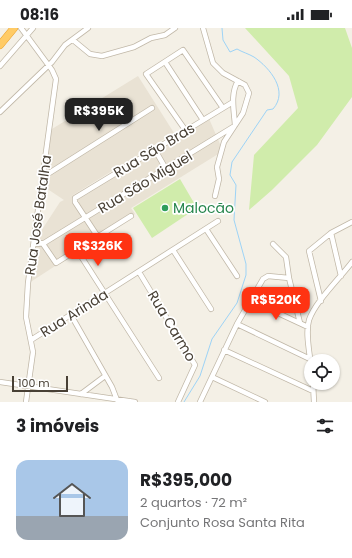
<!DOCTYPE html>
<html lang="pt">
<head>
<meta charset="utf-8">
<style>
	:root { --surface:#fff; --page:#f6f6f6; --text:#202124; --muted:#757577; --accent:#ff3312 }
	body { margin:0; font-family:Poppins,sans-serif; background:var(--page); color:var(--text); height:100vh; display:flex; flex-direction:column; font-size:15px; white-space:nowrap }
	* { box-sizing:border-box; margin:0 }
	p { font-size:13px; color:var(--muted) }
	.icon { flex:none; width:22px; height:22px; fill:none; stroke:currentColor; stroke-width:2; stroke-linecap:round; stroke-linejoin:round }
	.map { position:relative; height:374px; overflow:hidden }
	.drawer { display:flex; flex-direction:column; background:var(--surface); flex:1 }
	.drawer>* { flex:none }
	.controls { position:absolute; left:304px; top:326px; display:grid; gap:8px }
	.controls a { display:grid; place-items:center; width:36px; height:36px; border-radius:50%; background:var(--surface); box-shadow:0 1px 3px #0004; font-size:20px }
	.scale { position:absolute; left:12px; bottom:10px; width:56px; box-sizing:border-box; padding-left:4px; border:2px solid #484035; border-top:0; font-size:11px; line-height:14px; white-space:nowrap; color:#484035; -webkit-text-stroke:3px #fff; paint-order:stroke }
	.price { position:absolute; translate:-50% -34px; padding:0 9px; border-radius:8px; background:var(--accent); color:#fff; font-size:13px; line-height:26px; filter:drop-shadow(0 1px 2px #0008) }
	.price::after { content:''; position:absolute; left:50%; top:24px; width:12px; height:9px; margin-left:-6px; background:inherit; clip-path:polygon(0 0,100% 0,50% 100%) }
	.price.active { background:#222; color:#fff }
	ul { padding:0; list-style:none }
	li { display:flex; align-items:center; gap:12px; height:100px; padding:0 16px }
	li span { display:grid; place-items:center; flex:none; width:112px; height:80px; border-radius:12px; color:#555 }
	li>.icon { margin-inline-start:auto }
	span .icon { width:48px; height:48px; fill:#fffc; stroke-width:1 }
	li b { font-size:17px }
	h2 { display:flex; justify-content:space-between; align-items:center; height:48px; padding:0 16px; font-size:17px }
	.status { display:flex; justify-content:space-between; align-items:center; height:28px; padding:0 20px; background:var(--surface); direction:ltr }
	.status svg { height:11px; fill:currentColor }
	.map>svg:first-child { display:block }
	.residential { fill:#e9e2d4 }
	.green { fill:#d0ecab }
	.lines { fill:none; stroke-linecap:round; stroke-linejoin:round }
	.stream { stroke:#9dd3f6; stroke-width:1 }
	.minor-casing { stroke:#c1b8a8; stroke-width:6 }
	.highway-casing { stroke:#eaa12b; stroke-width:8 }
	.minor { stroke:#fff; stroke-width:4.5 }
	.highway { stroke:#ffcb66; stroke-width:7 }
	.leisure-dot { fill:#2e9e5b; stroke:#fff; stroke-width:1.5 }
	.labels { text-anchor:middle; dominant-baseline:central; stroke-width:3.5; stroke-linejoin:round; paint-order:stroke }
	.street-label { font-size:14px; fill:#484035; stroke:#fff }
	.leisure-label { font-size:14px; fill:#27864d; stroke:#fff; text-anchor:start }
</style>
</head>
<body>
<div class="status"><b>08:16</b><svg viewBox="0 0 49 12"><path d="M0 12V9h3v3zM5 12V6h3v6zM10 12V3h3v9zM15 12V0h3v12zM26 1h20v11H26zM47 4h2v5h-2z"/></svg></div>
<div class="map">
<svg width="352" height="374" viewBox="0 0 352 374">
	<rect width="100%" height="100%" fill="#f4f0e6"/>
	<path class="residential" d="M138 48 174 105 68 170 185 103 207 86 223 123 131 180 135 186 29 255 34 214 60 174 64 172 43 158 52 101Z"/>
	<path class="green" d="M245 0H345L352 20V69L317 117 272 162 249 182 254 127 298 80 289 48Z
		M180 151 197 180 152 210 133 180Z"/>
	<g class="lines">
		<path class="stream" d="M184 374 200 348 212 311 237 275 246 247V236L234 192 236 157 230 147 232 134 263 88 267 82 273 81C289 63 270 40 254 29 249 26 242 24 237 21L230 24 223 12 222 0"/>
		<defs>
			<path id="minor" d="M21 0 52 42 56 51 28 255 26 289 33 324 26 374
				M203 0 213 35 223 45 245 57 249 65 243 85 224 114 217 139 219 151 215 168
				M73 12 90 26 102 28 134 19 151 10 165 7 175 0
				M165 34 203 92
				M0 38 33 0
				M0 84 52 34 65 17 88 0
				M235 97C234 83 230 66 238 53
				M186 103 146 46 183 22 223 80
				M155 122 166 141
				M43 149 152 80
				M206 201 237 248
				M331 205 352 194
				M98 209 75 174V170L233 74
				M34 216 44 215 233 99
				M43 216 56 235 131 188
				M273 216 286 229 289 250 300 295
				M77 222 159 350
				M173 222 211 281
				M139 244 195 337 178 374
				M250 272 308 299
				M321 273 309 223 331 205 341 248
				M71 287 112 359 117 372
				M237 296 310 331
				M31 312 218 193
				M224 322 313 363
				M311 339C310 325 305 306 309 292 315 274 340 250 352 234
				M212 349 265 374
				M0 354 135 374
				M313 355 314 374
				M81 366 105 348
				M200 374 237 296 263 251 268 248 289 250"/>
			<path id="highway" d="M0 17 14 0"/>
		</defs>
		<use href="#minor" class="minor-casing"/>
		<use href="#highway" class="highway-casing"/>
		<use href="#minor" class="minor"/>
		<use href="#highway" class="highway"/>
	</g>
	<circle class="leisure-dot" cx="165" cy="180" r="4"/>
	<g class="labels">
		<g class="street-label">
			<text transform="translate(154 122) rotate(-31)">Rua São Bras</text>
			<text transform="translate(145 154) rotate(-31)">Rua São Miguel</text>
			<text transform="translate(38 187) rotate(-82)">Rua José Batalha</text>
			<text transform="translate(74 285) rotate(-32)">Rua Arinda</text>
			<text transform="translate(172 298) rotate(59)">Rua Carmo</text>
		</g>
		<g class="leisure-label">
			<text x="173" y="180">Malocão</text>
		</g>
	</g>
</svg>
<div class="controls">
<a><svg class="icon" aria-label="locate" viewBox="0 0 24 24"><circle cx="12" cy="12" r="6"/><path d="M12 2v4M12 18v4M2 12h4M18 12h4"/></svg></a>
</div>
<div class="scale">100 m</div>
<b class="price active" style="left:99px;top:104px">R$395K</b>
<b class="price" style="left:98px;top:239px">R$326K</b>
<b class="price" style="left:276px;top:293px">R$520K</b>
</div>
<section class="drawer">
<h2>3 imóveis<svg class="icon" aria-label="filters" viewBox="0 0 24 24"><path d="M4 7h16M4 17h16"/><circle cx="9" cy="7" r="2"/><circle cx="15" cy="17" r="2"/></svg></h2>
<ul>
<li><span style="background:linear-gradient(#a9c7e8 70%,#9aa5b1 0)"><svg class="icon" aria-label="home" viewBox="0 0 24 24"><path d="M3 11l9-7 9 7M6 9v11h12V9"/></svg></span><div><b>R$395,000</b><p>2 quartos · 72 m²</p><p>Conjunto Rosa Santa Rita</p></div></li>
</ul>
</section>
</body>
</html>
